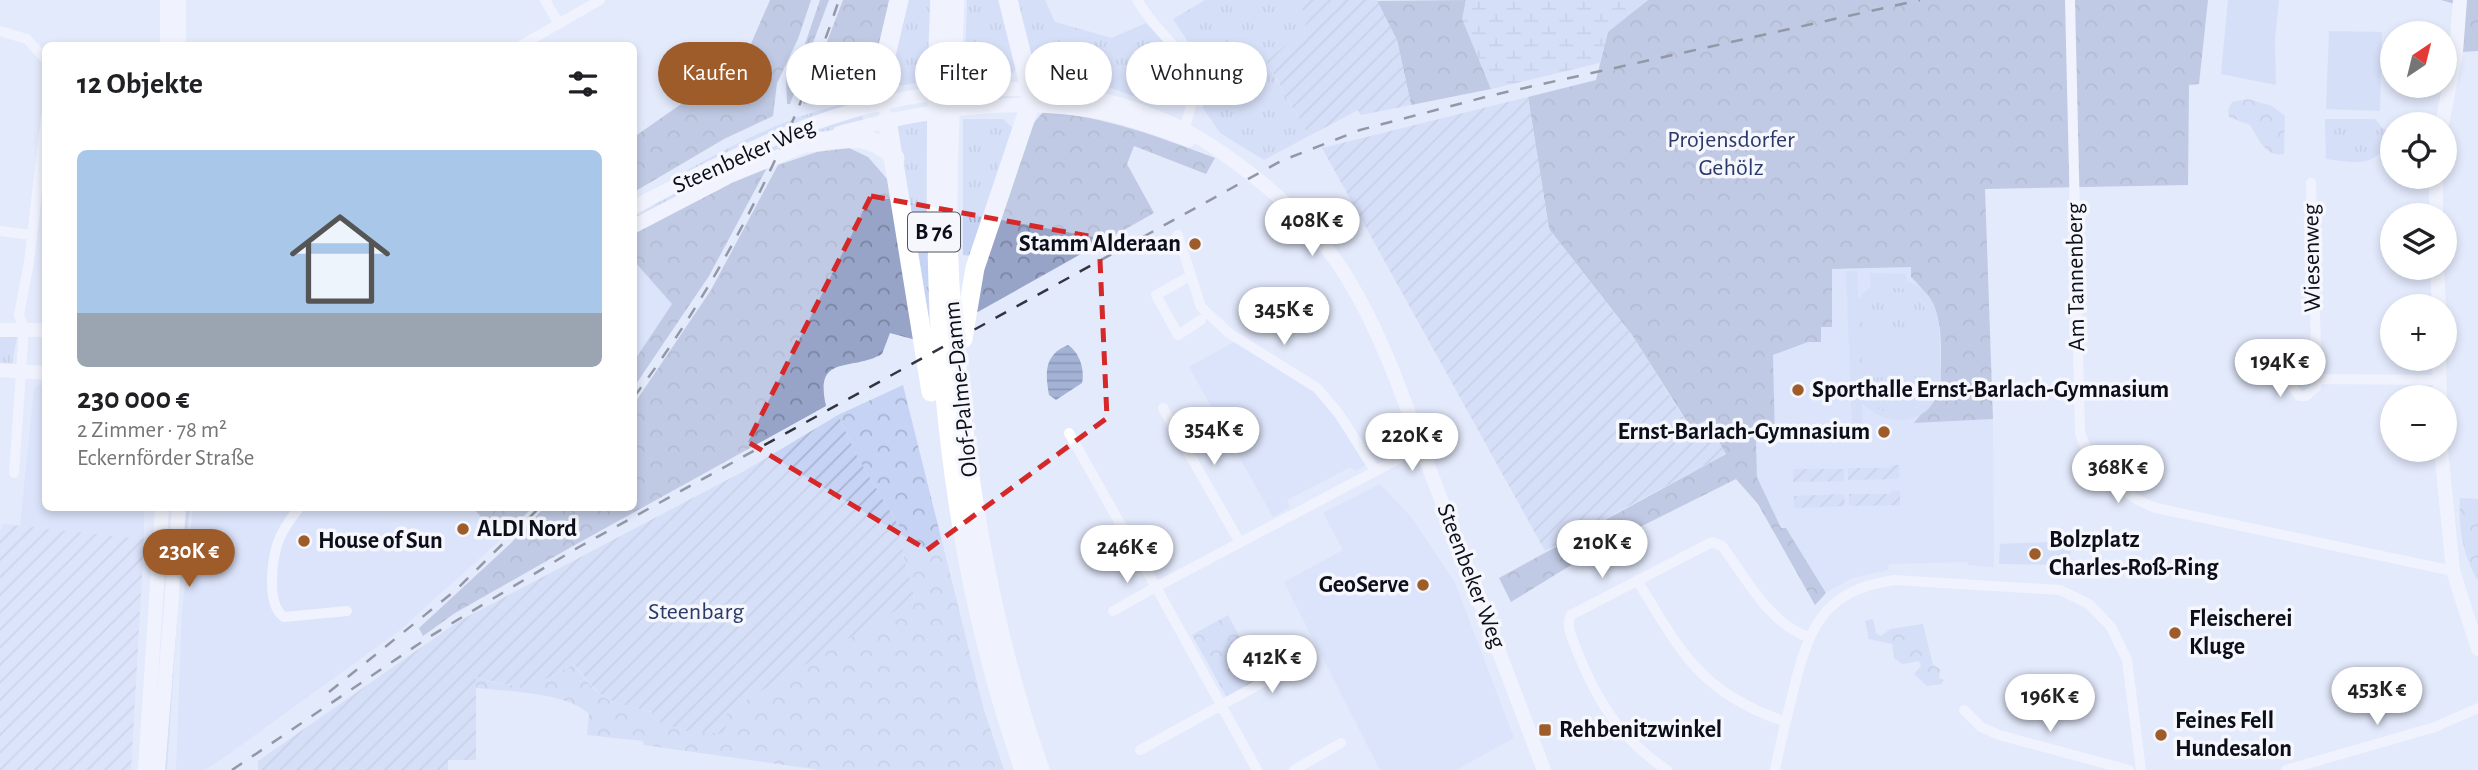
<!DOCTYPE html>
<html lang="de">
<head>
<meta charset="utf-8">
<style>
	:root { --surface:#fff; --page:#f2f2f2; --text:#202124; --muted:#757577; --line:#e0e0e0; --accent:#9f5c2b }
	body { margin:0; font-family:"Alegreya Sans",sans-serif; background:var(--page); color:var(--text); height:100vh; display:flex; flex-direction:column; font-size:26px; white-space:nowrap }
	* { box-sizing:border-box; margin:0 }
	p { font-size:23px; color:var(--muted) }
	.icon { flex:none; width:38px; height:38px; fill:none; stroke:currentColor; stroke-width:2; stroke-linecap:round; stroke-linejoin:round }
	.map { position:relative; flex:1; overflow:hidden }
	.details { position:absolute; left:42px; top:42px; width:595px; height:469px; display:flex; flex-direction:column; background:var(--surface); border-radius:10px; box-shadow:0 4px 10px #0003 }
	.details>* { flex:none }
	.hud { position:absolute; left:658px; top:42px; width:665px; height:63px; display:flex; gap:14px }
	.needle { width:46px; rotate:35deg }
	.fabs { position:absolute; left:2380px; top:21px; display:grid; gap:14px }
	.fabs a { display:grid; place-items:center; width:77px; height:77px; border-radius:50%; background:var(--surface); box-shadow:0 4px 10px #0003; font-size:35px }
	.price { position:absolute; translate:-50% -60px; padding:0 16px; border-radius:24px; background:#fff; color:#222; font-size:23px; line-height:46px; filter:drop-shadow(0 2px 4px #0008) }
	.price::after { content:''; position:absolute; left:50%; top:42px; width:21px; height:16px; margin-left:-10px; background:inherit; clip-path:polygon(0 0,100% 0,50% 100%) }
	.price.on { background:var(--accent); color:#fff }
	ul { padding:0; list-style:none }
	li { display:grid; align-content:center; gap:14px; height:371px; padding:0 35px }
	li+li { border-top:2px solid var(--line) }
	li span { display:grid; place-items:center; height:217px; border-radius:10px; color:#555 }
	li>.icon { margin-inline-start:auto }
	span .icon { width:126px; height:126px; fill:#fffc; stroke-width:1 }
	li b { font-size:30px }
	h2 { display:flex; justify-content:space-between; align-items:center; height:84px; padding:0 35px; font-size:30px }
	.tag { padding:0 24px; border-radius:32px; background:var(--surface); box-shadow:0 4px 10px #0003; font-size:24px; line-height:63px }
	.tag.on { background:var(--accent); color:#fff }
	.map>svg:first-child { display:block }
	.built { fill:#d2ddfa }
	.industrial { fill:url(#industrial-furrows) }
	.grass { fill:url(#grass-tufts) }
	.forest { fill:url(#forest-crowns) }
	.wetland { fill:url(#wetland-marsh) }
	.park { fill:url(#park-crowns) }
	.garden { fill:url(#garden-furrows) }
	.pitch { fill:#c6d3f4; fill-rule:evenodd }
	.water { fill:url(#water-rules) }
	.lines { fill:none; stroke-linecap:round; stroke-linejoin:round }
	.street { stroke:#fff; stroke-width:10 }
	.secondary { stroke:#fff; stroke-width:14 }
	.highway { stroke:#fff; stroke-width:19 }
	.rail { stroke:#313540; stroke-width:2.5; stroke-dasharray:12 12; stroke-linecap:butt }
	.marked { fill:none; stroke:#d62828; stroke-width:5; stroke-dasharray:14 9; stroke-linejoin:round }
	.poi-dot { fill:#9f5c2b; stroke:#f5f7fd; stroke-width:2.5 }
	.labels { text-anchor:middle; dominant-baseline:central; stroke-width:7; stroke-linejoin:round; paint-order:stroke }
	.shield { fill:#f5f7fd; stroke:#52555d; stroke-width:2 }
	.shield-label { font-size:23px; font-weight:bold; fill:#0c0f19 }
	.park-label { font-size:24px; fill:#2b3968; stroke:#f5f7fd }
	.street-label { font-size:24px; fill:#0c0f19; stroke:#f5f7fd }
	.poi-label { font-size:24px; font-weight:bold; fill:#0c0f19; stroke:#f5f7fd; text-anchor:start }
</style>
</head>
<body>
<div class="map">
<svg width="2478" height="770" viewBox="0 0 2478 770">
	<defs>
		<pattern id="industrial-furrows" width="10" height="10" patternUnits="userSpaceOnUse" patternTransform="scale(1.75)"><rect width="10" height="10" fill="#d2ddfa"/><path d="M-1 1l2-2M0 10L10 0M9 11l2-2" fill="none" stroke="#b3bcd6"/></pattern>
		<pattern id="grass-tufts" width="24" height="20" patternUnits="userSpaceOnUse" patternTransform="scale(1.75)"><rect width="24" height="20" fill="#c6d3f4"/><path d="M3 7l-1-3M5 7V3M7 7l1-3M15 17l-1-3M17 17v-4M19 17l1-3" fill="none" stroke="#a9b4d1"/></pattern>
		<pattern id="forest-crowns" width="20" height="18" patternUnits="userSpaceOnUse" patternTransform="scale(1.75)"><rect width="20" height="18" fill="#97a4c7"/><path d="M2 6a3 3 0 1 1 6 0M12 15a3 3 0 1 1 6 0" fill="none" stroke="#7a84a1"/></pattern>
		<pattern id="wetland-marsh" width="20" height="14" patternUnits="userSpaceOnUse" patternTransform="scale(1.75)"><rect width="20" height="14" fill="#c6d3f4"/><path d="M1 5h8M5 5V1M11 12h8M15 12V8" fill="none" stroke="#a9b4d1"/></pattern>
		<pattern id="park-crowns" width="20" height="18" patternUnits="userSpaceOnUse" patternTransform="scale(1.75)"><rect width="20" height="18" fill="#c6d3f4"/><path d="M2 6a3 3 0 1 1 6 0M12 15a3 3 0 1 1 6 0" fill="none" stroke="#a9b4d1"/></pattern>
		<pattern id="garden-furrows" width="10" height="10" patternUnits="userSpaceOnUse" patternTransform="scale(1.75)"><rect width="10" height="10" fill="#c6d3f4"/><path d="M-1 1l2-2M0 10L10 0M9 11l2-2" fill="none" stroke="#a9b4d1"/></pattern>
		<pattern id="water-rules" width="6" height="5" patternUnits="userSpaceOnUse" patternTransform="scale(1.75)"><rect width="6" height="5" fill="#a4b2d6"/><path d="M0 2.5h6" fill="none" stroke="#8c98b7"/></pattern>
	</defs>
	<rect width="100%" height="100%" fill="#e3eafc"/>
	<path class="built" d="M634 261 672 304 634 361Z
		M1912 267 1911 277 1931 299 1941 380 1915 423 1993 419 1994 567 1969 565 1967 562 1889 564 1888 570 1852 578 1826 593 1786 528H1781L1757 477 1756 441 1775 440 1773 355 1808 342H1820L1821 327 1832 326V269Z
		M1239 339 1315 389 1368 464 1355 471 1350 467 1343 471 1287 500 1290 507 1273 517 1189 367Z
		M39 385 45 386 46 508H144V539L20 526 34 389Z
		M1380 484 1411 517 1455 583 1514 738 1456 770H1380L1284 582 1343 550 1323 513Z
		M193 508H473L501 539 399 631 223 758 205 770H176L182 612Z"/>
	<path class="industrial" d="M3 524 144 539 131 770H0V532Z"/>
	<path class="grass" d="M907 0H930L927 81 888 88Z
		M967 0H1002L1018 66 1013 73 965 60Z
		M1017 0H1045L1055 22 1112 38 1146 23C1166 45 1193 68 1184 101L1155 104 1086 79V71H1080L1079 77 1036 74Z
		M1205 0H1297L1307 19 1304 31 1266 62 1309 136 1264 160 1220 133 1203 108 1204 78 1192 48 1173 19Z
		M858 101 859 104 634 200C706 160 776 116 858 101Z
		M862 115 864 121 815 136 634 220V217L672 194 776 143Z
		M963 119H1003L1016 131 972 256 963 255Z
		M2325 119H2375L2383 129 2392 130V140C2371 168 2358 163 2326 159Z
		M927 120 929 319 897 125Z
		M1887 288C1927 283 1931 320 1932 350 1932 361 1935 376 1931 387 1924 412 1891 423 1871 404 1856 390 1852 324 1862 307 1868 297 1876 292 1887 288Z
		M0 334 17 337 12 364 0 365Z
		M186 508H190L178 604 167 769 164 770Z"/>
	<path class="forest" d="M770 0H811L798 39 777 83 773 116 724 139 634 192V137L730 70 750 46Z
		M820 0H829L790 104H787L786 78 805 44Z
		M843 0H889L871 91 803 104Z
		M1466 0 1463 19 1491 89 1411 105 1397 40 1375 1Z
		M1648 0H2208L2199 84 2189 85 2188 185 1985 189 1993 419 1914 423 1939 391 1941 380C1940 334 1947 312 1911 277V267L1832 269V327H1821V342H1808L1773 355 1775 440 1756 441 1757 477 1781 528H1786L1826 593 1815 605 1758 504 1736 479 1602 546 1511 602 1499 578 1726 454 1691 428 1632 335 1549 229 1528 97 1596 80 1608 31Z
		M2441 0H2478V51L2461 52 2465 7Z
		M1044 111C1108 118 1154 135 1215 158L1206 174 1134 146 1127 164 1154 213 976 313 982 269 1033 124Z
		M849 148 868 157 888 180 916 340 890 333 882 354C851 372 814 353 826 406L573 546 455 613 423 636 419 628 510 544 544 508H634V404L711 290 778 165 817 152Z
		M769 164 709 276 634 387V361L672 304 634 261V230Z
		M473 508H532L501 539Z"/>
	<path class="wetland" d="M1466 0H1648L1608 32 1600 63 1491 89 1462 19Z"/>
	<path class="park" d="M2248 99 2272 106 2285 116 2284 154C2265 158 2258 137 2250 125L2229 117 2228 110 2232 102Z
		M903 385 984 710 1004 770H820L644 745 643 741 587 735 589 714C569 693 505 691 476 688V677C519 691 536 686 574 664 603 704 606 700 652 712L650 718 727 711 915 599 904 559 900 528 858 458 838 415Z
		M2460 498 2478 499V581C2463 555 2458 529 2460 498Z
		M1228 615 1262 678 1227 698 1192 635Z
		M1873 619 1876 633 1881 636 1890 629 1923 624 1933 665 1940 669 1939 678 1944 680 1942 684 1927 686 1914 674 1921 666 1919 661 1902 664 1894 658 1892 644 1869 639 1865 621Z"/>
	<path class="garden" d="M1297 0H1377L1397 40 1411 105 1361 115 1358 110 1309 136 1266 61 1304 31 1307 19Z
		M1528 97 1549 229 1632 335 1690 428 1707 420 1726 454 1545 551 1322 148Z
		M838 415 858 458 900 528 904 559 915 599 727 711 725 734 687 731 650 719 652 712C603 699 606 704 574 664 530 688 525 691 476 677V760H448V770H258V761L459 621 746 470Z
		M1891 465H1899V479L1848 480V468H1890Z
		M1793 469H1844V481L1793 482Z
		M1891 491H1900V505L1849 506V494H1891Z
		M1844 494 1845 506 1794 508V496Z"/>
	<path class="pitch" d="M2228 0H2279L2275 40 2276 85 2221 74Z
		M2329 31 2382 32 2380 111 2326 109Z
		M1846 271H1857L1858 299 1871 286 1870 273 1906 274 1907 281C1941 293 1940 325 1940 355 1941 369 1943 384 1936 398 1921 428 1882 425 1862 403V425H1852ZM1887 288C1927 282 1931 320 1932 350 1933 375 1935 409 1901 413 1861 419 1859 376 1859 349 1858 335 1855 319 1862 307 1868 297 1876 291 1887 288Z
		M1929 328 1931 376 1862 378 1861 329Z
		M1912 382 1913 404H1880V383Z
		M2072 541 2069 565 1999 564 2000 544Z"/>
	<path class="water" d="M1068 345C1079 352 1085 369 1082 383L1056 400 1049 395C1045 372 1044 355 1068 345Z"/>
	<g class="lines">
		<path class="street" d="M545 0 559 24
			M1137 0C1172 57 1213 57 1182 134
			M2070 0 2080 433C2090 466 2124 497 2156 508L2453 571
			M0 31 27 39 46 60
			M520 46 600 0
			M2311 183 2317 379 2439 380
			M0 231 31 235
			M1178 235 1201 307 1229 333 1317 388 1339 414 1374 469
			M1190 276 1156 295 1178 335 1201 320
			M2316 375 2297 373 2290 383 2299 396H2306L2316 387 2317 379
			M1163 408 1239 541
			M1069 433 1156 587 1113 611
			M14 473 24 329 19 315 29 262 46 117
			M299 508C291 518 283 529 278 542 272 560 266 605 284 617L347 611
			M1637 580C1681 652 1700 693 1786 722
			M1964 710 1981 727 1999 735 2129 770
			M1140 750 1307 658
			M1257 770 1156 587 1421 447
			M1294 770 1341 743
			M1667 770C1621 740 1597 701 1577 651 1573 639 1565 627 1571 615L1712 542 1722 546C1747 579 1768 622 1808 637
			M1775 770C1780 745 1786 721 1792 696 1808 631 1820 591 1894 580L2060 590 2089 604 2111 627 2127 660 2141 770
			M2286 770 2435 727 2478 708"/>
		<path class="secondary" d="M167 0V46
			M179 0V46
			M2442 124 2456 52 2460 0
			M839 133C923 110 1016 95 1103 113 1132 119 1161 130 1189 140
			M634 207C691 177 749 147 809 125 942 77 1102 69 1221 152 1271 187 1316 226 1348 279 1385 340 1407 409 1432 476 1469 574 1506 672 1544 770
			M2436 215V177
			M634 226 730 176 816 141
			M2437 268 2439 306
			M0 330H46
			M2439 359 2440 397
			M0 370 46 373
			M2441 450 2453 571 2478 649
			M145 770 162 508
			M158 770 179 508"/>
		<path class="highway" d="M940 0C930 268 934 514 1024 770
			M955 0C951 100 944 202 951 302 963 461 987 620 1040 770
			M883 104 881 76 899 0
			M887 120 931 392
			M808 143C840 139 872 130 895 158
			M963 339 975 268 1030 105V88L1008 0"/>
		<path class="rail" d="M634 397C724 277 791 142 839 0
			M329 692 456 590 539 508
			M232 770 429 637 579 547 1281 161 1360 130 1493 95 1920 0"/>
	</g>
	<path d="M0 0H2478V770H0ZM871 196 1099 238 1107 418 927 550 748 442Z" fill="#e3eafc" fill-opacity=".55" fill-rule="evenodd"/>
	<path class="marked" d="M871 196 1099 238 1107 418 927 550 748 442Z"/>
	<g class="poi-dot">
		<circle cx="1195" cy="244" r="7"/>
		<circle cx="1798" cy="390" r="7"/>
		<circle cx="1884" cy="432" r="7"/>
		<circle cx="463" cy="529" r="7"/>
		<circle cx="304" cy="541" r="7"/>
		<circle cx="2035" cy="554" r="7"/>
		<circle cx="1423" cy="585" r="7"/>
		<circle cx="2175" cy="633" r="7"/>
		<rect x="1538" y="723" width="14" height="14" rx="3.5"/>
		<circle cx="2161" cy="735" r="7"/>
	</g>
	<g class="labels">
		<rect class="shield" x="908" y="212.5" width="52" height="39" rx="5"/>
		<g class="shield-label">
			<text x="934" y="232">B 76</text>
		</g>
		<g class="park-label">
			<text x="1731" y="140">Projensdorfer<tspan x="1731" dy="28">Gehölz</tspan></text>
			<text x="696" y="612">Steenbarg</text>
		</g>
		<g class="street-label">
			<text transform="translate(744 156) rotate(-24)">Steenbeker Weg</text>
			<text transform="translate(2312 258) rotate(-91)">Wiesenweg</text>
			<text transform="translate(2076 277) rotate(-91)">Am Tannenberg</text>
			<text transform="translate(961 389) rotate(-96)">Olof-Palme-Damm</text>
			<text transform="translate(1471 576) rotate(69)">Steenbeker Weg</text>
		</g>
		<g class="poi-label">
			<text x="1181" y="244" text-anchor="end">Stamm Alderaan</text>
			<text x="1812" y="390">Sporthalle Ernst-Barlach-Gymnasium</text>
			<text x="1870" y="432" text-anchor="end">Ernst-Barlach-Gymnasium</text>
			<text x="477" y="529">ALDI Nord</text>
			<text x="2049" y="540">Bolzplatz<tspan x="2049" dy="28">Charles-Roß-Ring</tspan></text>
			<text x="318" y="541">House of Sun</text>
			<text x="1409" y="585" text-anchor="end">GeoServe</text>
			<text x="2189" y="619">Fleischerei<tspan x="2189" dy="28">Kluge</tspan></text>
			<text x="2175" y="721">Feines Fell<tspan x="2175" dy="28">Hundesalon</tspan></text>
			<text x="1559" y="730">Rehbenitzwinkel</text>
		</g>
	</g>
</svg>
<div class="fabs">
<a><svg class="needle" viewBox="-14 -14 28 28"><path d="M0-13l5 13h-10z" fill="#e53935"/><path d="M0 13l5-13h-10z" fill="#757577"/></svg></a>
<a><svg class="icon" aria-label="locate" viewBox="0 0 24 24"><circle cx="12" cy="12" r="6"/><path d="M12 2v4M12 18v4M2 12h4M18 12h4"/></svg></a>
<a><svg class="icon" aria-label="layers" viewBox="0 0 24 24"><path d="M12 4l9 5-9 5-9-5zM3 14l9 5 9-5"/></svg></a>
<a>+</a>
<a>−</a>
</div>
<b class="price" style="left:1312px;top:258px">408K €</b>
<b class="price" style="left:1284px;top:347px">345K €</b>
<b class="price" style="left:2280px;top:399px">194K €</b>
<b class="price" style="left:1214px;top:467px">354K €</b>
<b class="price" style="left:1412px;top:473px">220K €</b>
<b class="price" style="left:2118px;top:505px">368K €</b>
<b class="price" style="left:1602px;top:580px">210K €</b>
<b class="price" style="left:1127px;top:585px">246K €</b>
<b class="price on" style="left:189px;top:589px">230K €</b>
<b class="price" style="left:1272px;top:695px">412K €</b>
<b class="price" style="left:2377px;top:727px">453K €</b>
<b class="price" style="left:2050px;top:734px">196K €</b>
<div class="hud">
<a class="tag on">Kaufen</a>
<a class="tag">Mieten</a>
<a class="tag">Filter</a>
<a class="tag">Neu</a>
<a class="tag">Wohnung</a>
</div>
<section class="details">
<h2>12 Objekte<svg class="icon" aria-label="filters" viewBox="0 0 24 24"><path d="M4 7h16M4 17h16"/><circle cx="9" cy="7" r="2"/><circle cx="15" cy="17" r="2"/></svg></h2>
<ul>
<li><span style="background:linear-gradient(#a9c7e8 75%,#9aa5b1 0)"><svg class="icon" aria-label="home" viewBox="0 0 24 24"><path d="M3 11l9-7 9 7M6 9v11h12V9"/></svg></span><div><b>230 000 €</b><p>2 Zimmer · 78 m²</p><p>Eckernförder Straße</p></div></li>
</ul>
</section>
</div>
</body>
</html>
